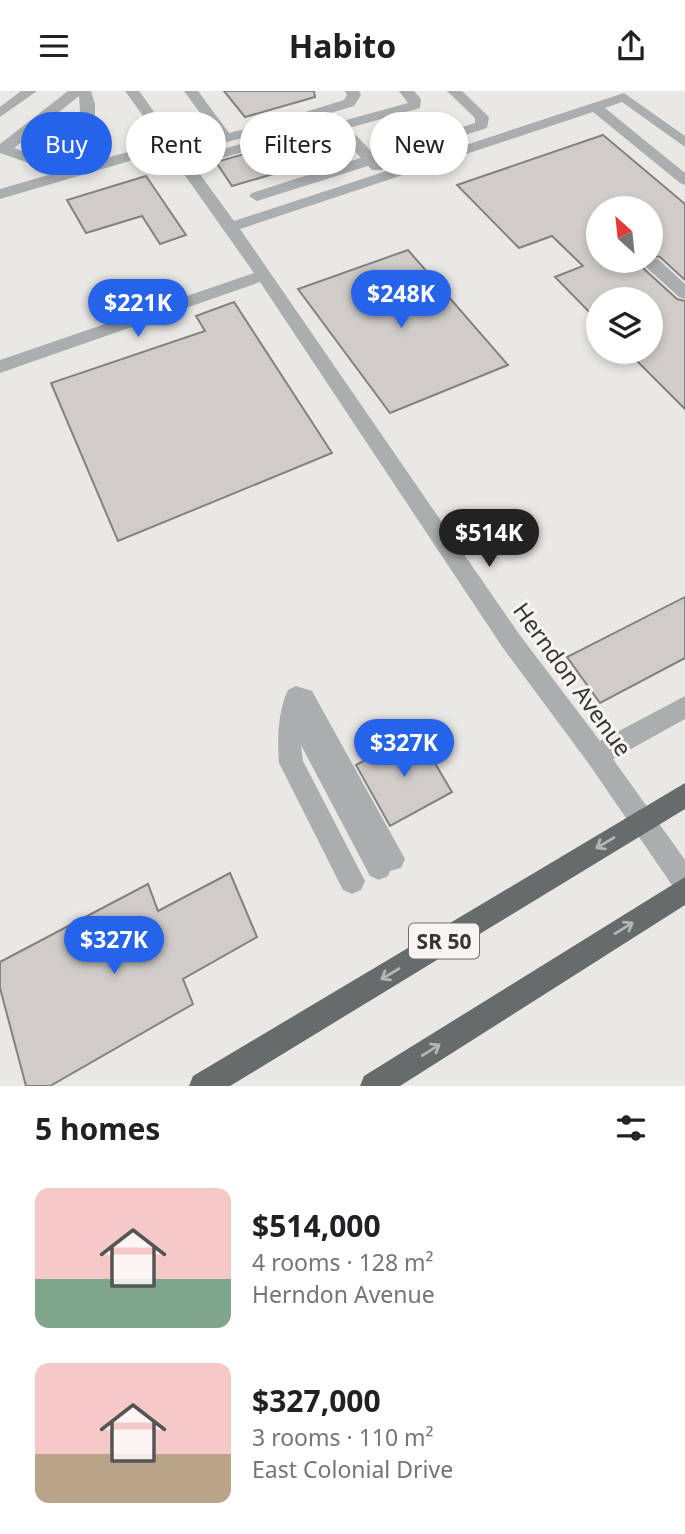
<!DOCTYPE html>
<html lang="en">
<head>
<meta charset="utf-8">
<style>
	:root { --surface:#fff; --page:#f6f6f6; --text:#202124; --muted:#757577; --accent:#2563eb }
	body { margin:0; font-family:"Noto Sans",sans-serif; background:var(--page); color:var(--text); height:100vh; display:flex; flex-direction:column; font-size:26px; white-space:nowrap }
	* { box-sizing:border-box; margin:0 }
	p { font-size:23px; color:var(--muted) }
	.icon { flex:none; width:38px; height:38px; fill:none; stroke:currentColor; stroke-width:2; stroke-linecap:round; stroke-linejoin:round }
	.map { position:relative; height:995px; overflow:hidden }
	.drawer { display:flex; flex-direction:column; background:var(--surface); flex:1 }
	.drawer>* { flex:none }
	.banner { position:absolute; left:21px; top:21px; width:644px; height:63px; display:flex; gap:14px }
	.needle { width:46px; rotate:333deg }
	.fabs { position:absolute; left:586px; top:105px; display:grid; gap:14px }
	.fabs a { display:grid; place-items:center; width:77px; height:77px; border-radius:50%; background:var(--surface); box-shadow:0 4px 10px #0003; font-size:35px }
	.price { position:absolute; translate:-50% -60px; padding:0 16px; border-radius:24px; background:var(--accent); color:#fff; font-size:23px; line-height:46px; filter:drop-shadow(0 2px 4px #0008) }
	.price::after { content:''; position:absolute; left:50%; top:42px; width:21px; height:16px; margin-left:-10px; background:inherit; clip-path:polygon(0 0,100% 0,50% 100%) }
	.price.active { background:#222; color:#fff }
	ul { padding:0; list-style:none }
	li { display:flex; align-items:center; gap:21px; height:175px; padding:0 35px }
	li span { display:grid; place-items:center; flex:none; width:196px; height:140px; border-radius:14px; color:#555 }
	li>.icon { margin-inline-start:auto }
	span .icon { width:84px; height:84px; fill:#fffc; stroke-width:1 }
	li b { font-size:30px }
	h2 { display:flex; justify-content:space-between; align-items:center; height:84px; padding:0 35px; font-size:30px }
	.chip { padding:0 24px; border-radius:32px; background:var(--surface); box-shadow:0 4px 10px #0003; font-size:24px; line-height:63px }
	.chip.active { background:var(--accent); color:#fff }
	header { display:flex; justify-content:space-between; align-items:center; height:91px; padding:0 35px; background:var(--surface); font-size:32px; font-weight:700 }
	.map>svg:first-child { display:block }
	.building { fill:#d0cdc9; stroke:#84827e; stroke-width:2 }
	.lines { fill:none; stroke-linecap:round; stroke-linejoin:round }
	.minor { fill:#abaeae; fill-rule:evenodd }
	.highway { fill:#666b6b; fill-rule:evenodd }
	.oneway { stroke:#b6b7b5 }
	.labels { text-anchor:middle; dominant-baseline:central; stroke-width:6; stroke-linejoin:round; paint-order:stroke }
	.shield { fill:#f8f5f1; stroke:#716f6d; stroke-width:2 }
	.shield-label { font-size:21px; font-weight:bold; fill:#373635 }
	.street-label { font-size:23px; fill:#373635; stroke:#f8f5f1 }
</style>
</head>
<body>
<header><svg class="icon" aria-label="menu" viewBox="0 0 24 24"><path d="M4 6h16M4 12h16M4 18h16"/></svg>Habito<svg class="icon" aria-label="share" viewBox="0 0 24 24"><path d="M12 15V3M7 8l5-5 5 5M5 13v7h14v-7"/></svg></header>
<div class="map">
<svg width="685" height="995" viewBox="0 0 685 995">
	<rect width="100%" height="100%" fill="#eae8e4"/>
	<path class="building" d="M224 0H314L315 6 245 26Z
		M603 44 685 113V189L660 166 651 165V117H598V170H643L644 178 677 208 685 210V318L628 261H651V208H598V230L555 186 583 175 552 145 519 157 457 94Z
		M287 51 304 74 232 95 216 71Z
		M146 85 186 144 160 153 142 125 86 142 67 109Z
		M408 159 508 274 390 322 298 198Z
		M234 211 332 362 118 450 51 292 205 240 196 225Z
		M685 506V567L600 612 567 566Z
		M417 642 452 701 390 735 356 674Z
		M230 782 257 846 183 888 193 913 50 995H26L0 897V871L148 793 158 820Z"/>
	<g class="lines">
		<path class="minor" d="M21 0H37L0 26V16Z
			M68 0H91L95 13V36L54 71 64 77 62 80 162 51 125 0H139L179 55 217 45 184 0H198L229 42 245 38 252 42 250 45 185 62 189 68 313 32 339 31 408 12 399 0H414L421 8 420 17 349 37 374 63 475 32V27L447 0H462L489 26 487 37 380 71 384 76 382 79H372L368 75 257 110 249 105 252 102 361 67 336 39H319L194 75 234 130 624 2 685 45V56L622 11 605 17 685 82V94L680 92 593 21 240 138 519 543 600 650 685 605V628L613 668 685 769V804L676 800 589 673 503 557 260 191 0 282V269L254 182 167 59 0 108V98L62 80H52L0 62V53ZM79 5 81 35 42 67 14 57Z
			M345 0H359L361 4 354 15 297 32 290 28 292 25 344 9 347 4Z
			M652 167 658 168 685 193V208L679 206 646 176 644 172Z
			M296 595 312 600 405 768 401 777 390 780 388 785 379 789 370 785 301 654 303 670 365 790 361 799 352 803 343 799 279 672C277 649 278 620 288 599Z"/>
		<path class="highway" d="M685 692V718L230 995H189L193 985Z
			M685 786V814L400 995H360L364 985Z"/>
	</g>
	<defs><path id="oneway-shaft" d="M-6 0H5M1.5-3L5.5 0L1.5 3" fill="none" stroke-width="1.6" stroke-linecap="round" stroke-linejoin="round" transform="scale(1.75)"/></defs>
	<g class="oneway">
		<use href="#oneway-shaft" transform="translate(605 752) rotate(149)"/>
		<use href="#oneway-shaft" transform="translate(624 837) rotate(-32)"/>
		<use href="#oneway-shaft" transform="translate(390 883) rotate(149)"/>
		<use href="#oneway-shaft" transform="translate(431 959) rotate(-32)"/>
	</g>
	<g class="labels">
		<rect class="shield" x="409" y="832.5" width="70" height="35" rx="5"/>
		<g class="shield-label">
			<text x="444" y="850">SR 50</text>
		</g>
		<g class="street-label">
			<text transform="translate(573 588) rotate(54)">Herndon Avenue</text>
		</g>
	</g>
</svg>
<div class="fabs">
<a><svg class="needle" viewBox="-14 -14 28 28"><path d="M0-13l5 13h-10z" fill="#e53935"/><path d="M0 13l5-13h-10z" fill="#757577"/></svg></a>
<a><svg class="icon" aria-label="layers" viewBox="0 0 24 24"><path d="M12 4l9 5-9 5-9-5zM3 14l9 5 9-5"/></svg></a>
</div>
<b class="price" style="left:401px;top:239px">$248K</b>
<b class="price" style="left:138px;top:248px">$221K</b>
<b class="price active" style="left:489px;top:478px">$514K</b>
<b class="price" style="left:404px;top:688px">$327K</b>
<b class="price" style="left:114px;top:885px">$327K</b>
<div class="banner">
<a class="chip active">Buy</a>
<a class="chip">Rent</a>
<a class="chip">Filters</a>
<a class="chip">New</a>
</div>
</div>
<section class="drawer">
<h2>5 homes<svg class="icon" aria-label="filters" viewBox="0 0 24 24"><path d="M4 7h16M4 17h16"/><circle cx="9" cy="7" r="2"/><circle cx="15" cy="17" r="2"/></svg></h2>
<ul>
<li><span style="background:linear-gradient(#f6c9c9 65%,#7fa58c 0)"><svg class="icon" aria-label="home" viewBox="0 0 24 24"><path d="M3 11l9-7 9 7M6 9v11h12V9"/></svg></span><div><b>$514,000</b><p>4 rooms · 128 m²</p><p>Herndon Avenue</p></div></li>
<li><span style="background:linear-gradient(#f6c9c9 65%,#b9a48a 0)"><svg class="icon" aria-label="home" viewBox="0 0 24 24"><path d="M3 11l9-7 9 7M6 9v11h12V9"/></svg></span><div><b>$327,000</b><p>3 rooms · 110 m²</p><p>East Colonial Drive</p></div></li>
</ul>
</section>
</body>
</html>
